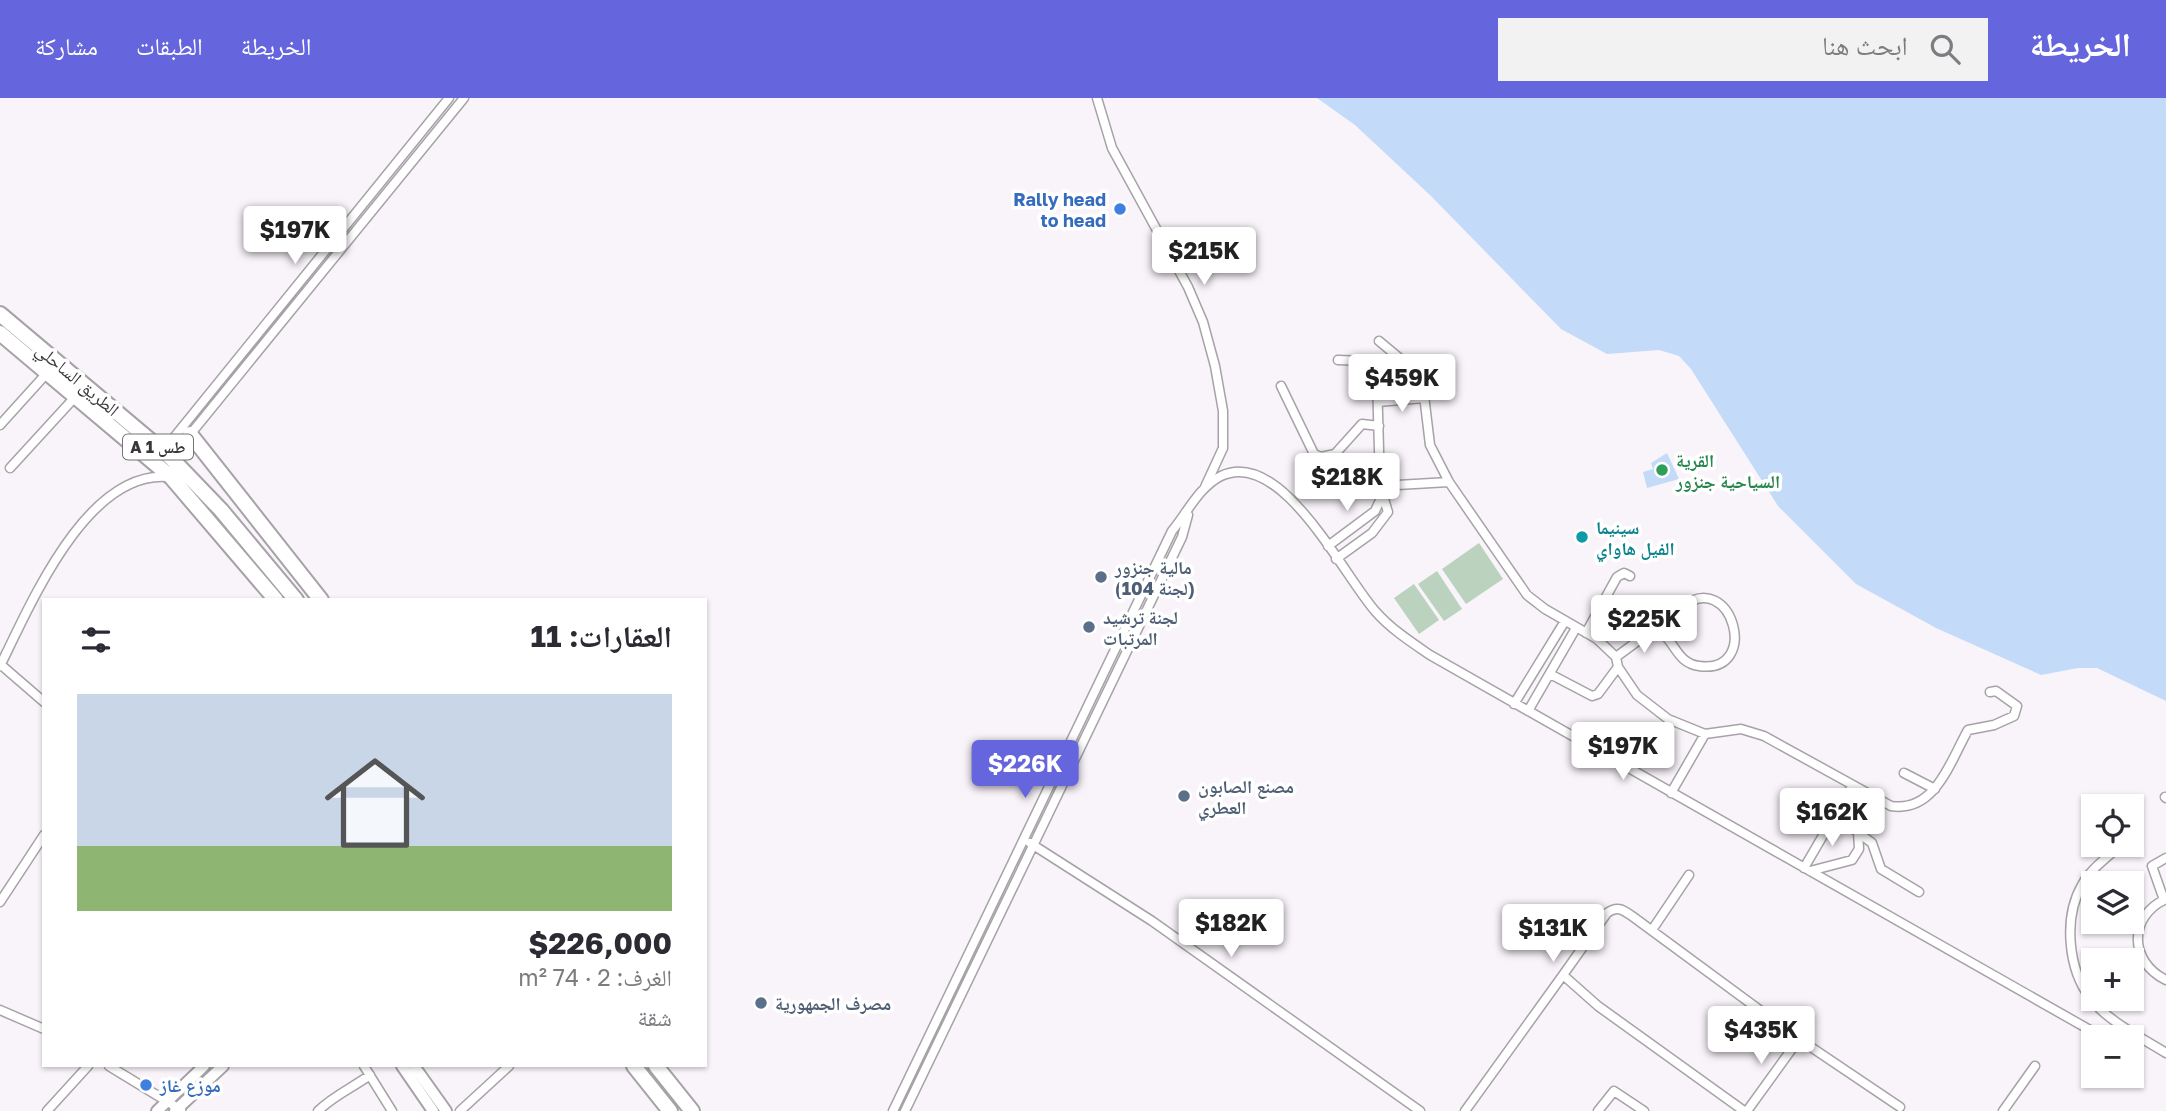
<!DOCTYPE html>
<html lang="ar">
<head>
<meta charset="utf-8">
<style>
	:root { --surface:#fff; --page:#f2f2f3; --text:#2b2b33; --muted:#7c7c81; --line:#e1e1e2; --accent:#6565de }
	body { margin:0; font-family:"Golos Text","Noto Naskh Arabic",sans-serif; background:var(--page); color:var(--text); direction:rtl; height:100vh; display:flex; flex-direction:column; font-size:26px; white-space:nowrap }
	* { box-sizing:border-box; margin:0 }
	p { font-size:23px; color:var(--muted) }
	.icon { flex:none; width:38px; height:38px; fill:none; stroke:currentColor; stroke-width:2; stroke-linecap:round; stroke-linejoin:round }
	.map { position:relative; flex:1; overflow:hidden; direction:ltr }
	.side { position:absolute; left:42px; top:500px; width:665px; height:469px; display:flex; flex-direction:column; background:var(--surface); border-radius:0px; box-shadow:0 2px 5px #0004; direction:rtl }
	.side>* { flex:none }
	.tools { position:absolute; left:2081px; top:696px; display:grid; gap:14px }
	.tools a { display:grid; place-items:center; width:63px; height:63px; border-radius:0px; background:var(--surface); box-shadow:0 2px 5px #0004; font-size:35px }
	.price { position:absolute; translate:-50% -60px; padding:0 16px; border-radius:7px; background:#fff; color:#222; font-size:23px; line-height:46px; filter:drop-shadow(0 2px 4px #0008) }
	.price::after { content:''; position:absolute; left:50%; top:42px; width:21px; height:16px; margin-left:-10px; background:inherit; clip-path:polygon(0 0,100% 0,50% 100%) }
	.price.current { background:var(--accent); color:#fff }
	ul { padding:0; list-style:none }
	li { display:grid; align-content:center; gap:14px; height:371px; padding:0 35px }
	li+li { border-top:2px solid var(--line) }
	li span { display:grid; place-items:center; height:217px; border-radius:0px; color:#555 }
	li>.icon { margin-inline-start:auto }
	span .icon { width:126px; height:126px; fill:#fffc; stroke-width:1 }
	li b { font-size:30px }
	h2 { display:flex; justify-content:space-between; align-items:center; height:84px; padding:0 35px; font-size:30px }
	header { display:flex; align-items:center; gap:42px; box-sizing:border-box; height:98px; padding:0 35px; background:var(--accent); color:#fff }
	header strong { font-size:33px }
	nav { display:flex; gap:38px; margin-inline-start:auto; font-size:24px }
	.search { width:490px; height:63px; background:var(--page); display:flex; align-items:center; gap:18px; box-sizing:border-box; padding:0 24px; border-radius:0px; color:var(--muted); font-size:26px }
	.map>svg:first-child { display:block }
	.green { fill:#bbd2be }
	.water { fill:#c3daf8 }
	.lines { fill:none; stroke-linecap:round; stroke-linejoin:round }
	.street-casing { stroke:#a7a2a7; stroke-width:11 }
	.secondary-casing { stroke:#a7a2a7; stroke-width:14 }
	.highway-casing { stroke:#a7a2a7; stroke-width:18 }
	.street { stroke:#fff; stroke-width:8 }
	.secondary { stroke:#fff; stroke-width:10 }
	.highway { stroke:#fff; stroke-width:14 }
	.shop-dot { fill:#3f7fe0; stroke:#fff; stroke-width:2.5 }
	.leisure-dot { fill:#2e9e5b; stroke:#fff; stroke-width:2.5 }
	.culture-dot { fill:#0f9aa8; stroke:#fff; stroke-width:2.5 }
	.service-dot { fill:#5c6f8a; stroke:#fff; stroke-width:2.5 }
	.labels { text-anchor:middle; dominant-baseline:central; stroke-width:7; stroke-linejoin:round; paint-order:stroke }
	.shield { fill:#fff; stroke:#757375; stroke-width:2 }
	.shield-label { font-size:16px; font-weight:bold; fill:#3a373a }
	.shop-label { font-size:18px; font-weight:bold; fill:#366cbe; stroke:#fff; text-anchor:end }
	.street-label { font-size:18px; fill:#3a373a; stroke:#fff }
	.leisure-label { font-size:18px; font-weight:bold; fill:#27864d; stroke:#fff; text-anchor:start }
	.culture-label { font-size:18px; font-weight:bold; fill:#0d838f; stroke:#fff; text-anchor:start }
	.service-label { font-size:18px; font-weight:bold; fill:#4e5e75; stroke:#fff; text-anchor:start }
</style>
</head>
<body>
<header>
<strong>الخريطة</strong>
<div class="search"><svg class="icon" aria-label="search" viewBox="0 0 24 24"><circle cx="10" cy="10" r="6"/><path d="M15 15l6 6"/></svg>ابحث هنا</div>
<nav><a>الخريطة</a><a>الطبقات</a><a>مشاركة</a></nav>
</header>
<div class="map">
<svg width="2166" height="1013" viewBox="0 0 2166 1013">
	<rect width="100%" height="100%" fill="#f9f4fa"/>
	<path class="green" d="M1479 445 1503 481 1466 506 1442 471Z
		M1437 473 1462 511 1444 523 1418 486Z
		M1414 486 1439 522 1419 536 1394 500Z"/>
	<path class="water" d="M1317 0H2166V603L2097 570H2078L2041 577 1936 530 1856 486 1778 408 1691 271 1679 258 1659 252 1607 256 1561 231 1430 97 1355 27Z
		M1667 355 1679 381 1647 390 1643 374 1653 371 1651 365Z"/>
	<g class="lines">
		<defs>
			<path id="street" d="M1097 0 1112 50 1188 189 1203 224 1215 268 1223 313V350L1205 389
				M1379 243 1415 273 1423 289 1430 347 1449 384 1527 497 1545 511 1597 541 1616 559 1618 569 1637 597 1668 621 1705 636
				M1281 288 1314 356 1321 359 1335 356 1362 326 1379 328
				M1378 304 1424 300
				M0 327 47 275
				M163 353 449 0
				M171 360 464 0
				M10 370 76 298
				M1380 388 1449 384
				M1328 448 1375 413 1382 398
				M1336 461 1372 435 1388 414 1380 388 1377 280 1373 267 1364 263 1338 262
				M1654 532C1675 537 1674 565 1699 568 1762 577 1732 469 1682 509 1672 518 1668 530 1670 543
				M1586 535 1617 479 1624 475 1630 478
				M1616 559 1673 517
				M0 566 44 604
				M0 568C30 508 86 372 168 379
				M1550 576 1592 598 1598 596 1618 569
				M1514 606 1565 523
				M1528 613 1576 530
				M1904 675 1935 691
				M1852 688 1835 717 1872 745 1881 771 1919 794
				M1671 695 1705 636 1741 631 1764 638 1891 708C1935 715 1950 664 1968 632L1994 627 2014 618 2017 608 1996 593 1990 594
				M2165 699 2166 700
				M1030 745 1152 823 1420 1013
				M2115 752C2104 762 2089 773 2082 787 2063 820 2068 872 2091 901 2106 922 2144 941 2166 955
				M1804 770 1835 717
				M1810 773 1852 762 1859 751 1858 734
				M2166 801C2128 818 2129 864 2166 882
				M2164 802 2152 768 2166 760
				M0 804 44 737
				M1652 832 1689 777
				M0 912 44 931
				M109 968 181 1012
				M364 968 392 1013
				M47 1013 88 968
				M318 1013C333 998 352 990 370 977
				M460 1013 509 968
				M893 1013 1172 433C1187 415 1199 389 1221 378 1282 349 1344 479 1376 514 1391 531 1411 544 1430 557L2104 940
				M905 1013 1182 439 1188 417
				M1465 1013 1563 877
				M1598 1013 1614 993 1644 1013
				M1744 1013 1598 908 1563 877 1607 815C1617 808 1622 811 1632 818L1799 941 1900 1009
				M1747 1013 1799 941
				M2003 1013 2035 968"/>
			<path id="secondary" d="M402 968 433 1013
				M414 968 446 1013
				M157 1013 204 968
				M175 1013 223 968"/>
			<path id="highway" d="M0 216 171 360 221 412 296 502
				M0 235 171 379 276 502
				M190 336 321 502
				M634 968 670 1013
				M656 968 692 1013"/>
		</defs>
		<use href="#street" class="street-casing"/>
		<use href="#secondary" class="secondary-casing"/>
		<use href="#highway" class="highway-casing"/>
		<use href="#street" class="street"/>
		<use href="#secondary" class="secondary"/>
		<use href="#highway" class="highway"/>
	</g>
	<g class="shop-dot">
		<circle cx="1120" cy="111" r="7"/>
		<circle cx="146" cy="987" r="7"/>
	</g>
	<circle class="leisure-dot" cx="1662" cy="372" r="7"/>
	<circle class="culture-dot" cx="1582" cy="439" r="7"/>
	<g class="service-dot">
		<circle cx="1101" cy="479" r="7"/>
		<circle cx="1089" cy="529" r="7"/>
		<circle cx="1184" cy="698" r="7"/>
		<circle cx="761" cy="905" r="7"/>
	</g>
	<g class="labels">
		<rect class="shield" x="123" y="336.5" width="70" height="25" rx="5"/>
		<g class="shield-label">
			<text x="158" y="349">A 1 طس</text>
		</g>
		<g class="shop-label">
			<text x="1106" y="101">Rally head<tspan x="1106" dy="21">to head</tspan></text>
			<text x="160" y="987" text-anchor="start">موزع غاز</text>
		</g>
		<g class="street-label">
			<text transform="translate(78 281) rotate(40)">الطريق الساحلي</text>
		</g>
		<g class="leisure-label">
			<text x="1676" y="362">القرية<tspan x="1676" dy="21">السياحية جنزور</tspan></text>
		</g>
		<g class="culture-label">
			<text x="1596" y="429">سينيما<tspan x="1596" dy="21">الفيل هاواي</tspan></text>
		</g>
		<g class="service-label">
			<text x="1115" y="469">مالية جنزور<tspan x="1115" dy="21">(لجنة 104)</tspan></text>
			<text x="1103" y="519">لجنة ترشيد<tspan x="1103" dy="21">المرتبات</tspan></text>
			<text x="1198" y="688">مصنع الصابون<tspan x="1198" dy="21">العطري</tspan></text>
			<text x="775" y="905">مصرف الجمهورية</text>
		</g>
	</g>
</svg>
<div class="tools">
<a><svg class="icon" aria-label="locate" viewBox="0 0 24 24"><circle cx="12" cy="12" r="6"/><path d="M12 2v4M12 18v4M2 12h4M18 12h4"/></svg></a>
<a><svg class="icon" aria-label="layers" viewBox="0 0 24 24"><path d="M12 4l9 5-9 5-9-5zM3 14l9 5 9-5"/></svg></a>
<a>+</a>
<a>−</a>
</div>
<b class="price" style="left:295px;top:168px">$197K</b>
<b class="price" style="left:1204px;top:189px">$215K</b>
<b class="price" style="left:1402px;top:316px">$459K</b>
<b class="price" style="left:1347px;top:415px">$218K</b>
<b class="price" style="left:1644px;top:557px">$225K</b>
<b class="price" style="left:1623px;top:684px">$197K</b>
<b class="price current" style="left:1025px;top:702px">$226K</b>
<b class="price" style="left:1832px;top:750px">$162K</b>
<b class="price" style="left:1231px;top:861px">$182K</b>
<b class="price" style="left:1553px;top:866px">$131K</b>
<b class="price" style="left:1761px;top:968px">$435K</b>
<section class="side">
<h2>العقارات: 11<svg class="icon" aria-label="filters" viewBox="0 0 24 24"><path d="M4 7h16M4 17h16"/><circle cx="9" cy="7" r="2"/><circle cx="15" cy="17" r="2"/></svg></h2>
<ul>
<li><span style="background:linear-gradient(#c9d6e8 70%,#8fb573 0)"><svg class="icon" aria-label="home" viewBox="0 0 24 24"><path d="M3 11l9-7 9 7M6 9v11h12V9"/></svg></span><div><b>$226,000</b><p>الغرف: 2 · 74 m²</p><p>شقة</p></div></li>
</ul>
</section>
</div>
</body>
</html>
